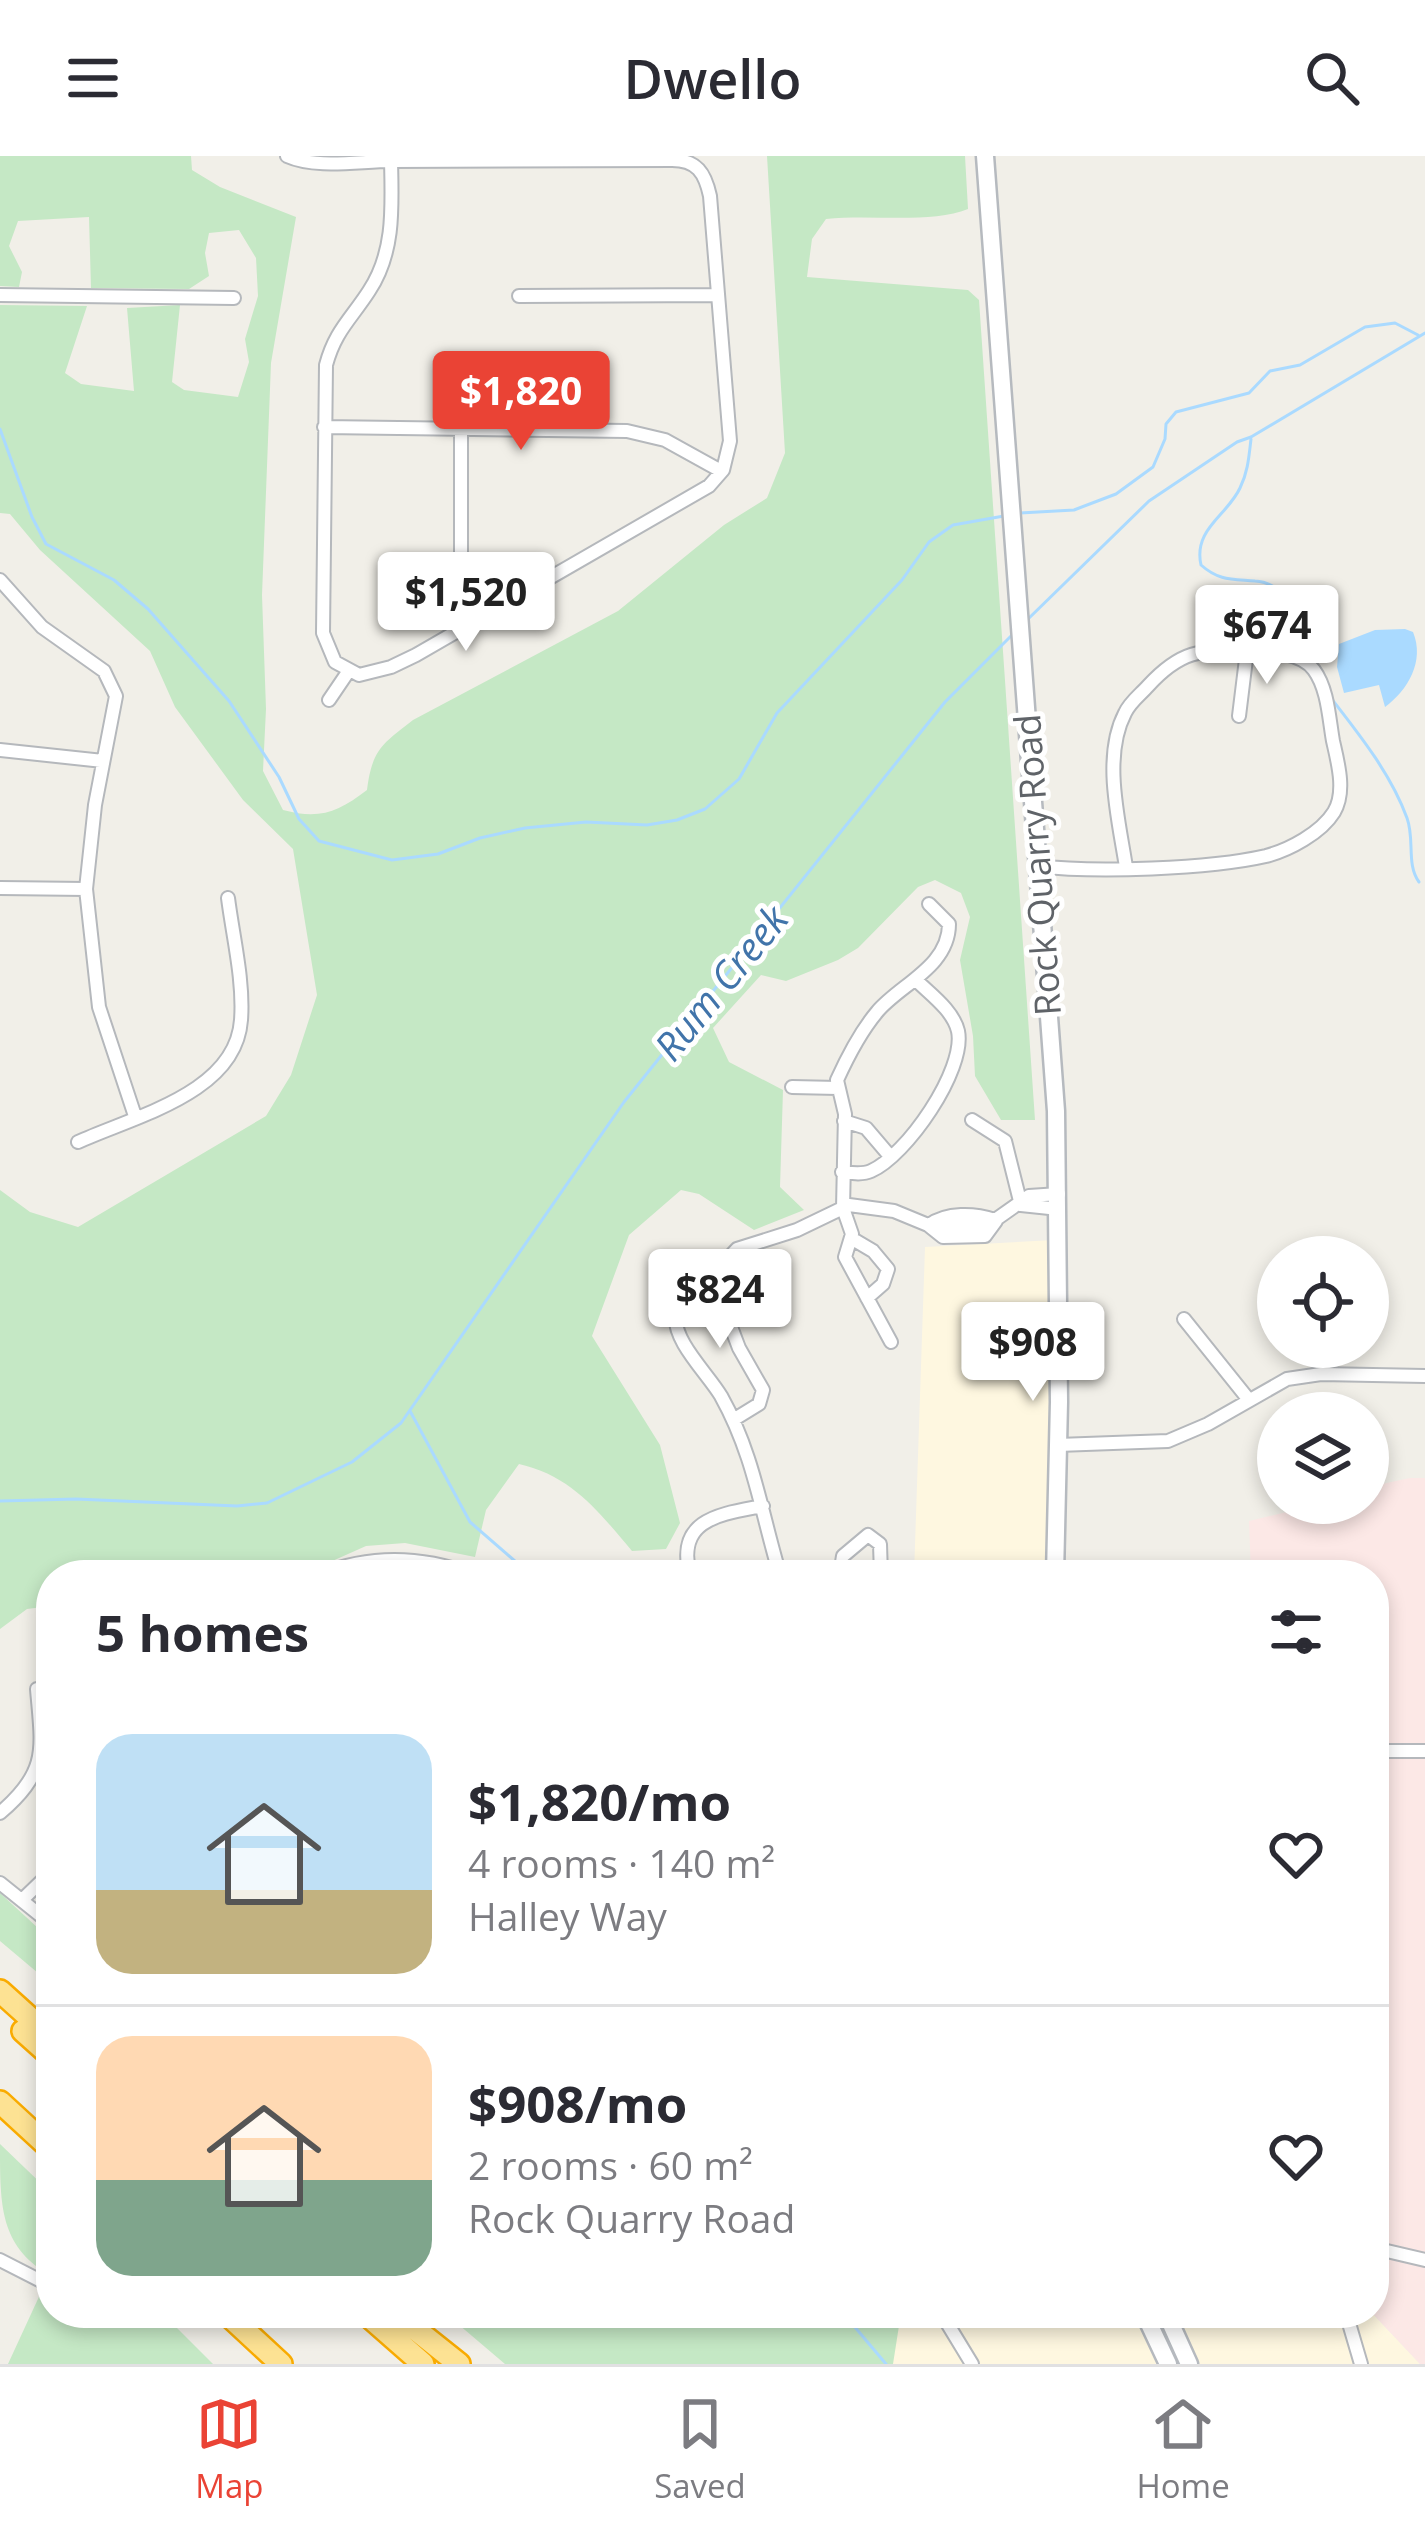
<!DOCTYPE html>
<html lang="en">
<head>
<meta charset="utf-8">
<style>
	:root { --surface:#fff; --page:#f2f2f3; --text:#2b2b33; --muted:#7c7c81; --line:#e1e1e2; --accent:#ea4335 }
	body { margin:0; font-family:"Open Sans",sans-serif; background:var(--page); color:var(--text); height:100vh; display:flex; flex-direction:column; font-size:45px; white-space:nowrap }
	* { box-sizing:border-box; margin:0 }
	p { font-size:39px; color:var(--muted) }
	.icon { flex:none; width:66px; height:66px; fill:none; stroke:currentColor; stroke-width:2; stroke-linecap:round; stroke-linejoin:round }
	.map { position:relative; flex:1; overflow:hidden }
	.panel { position:absolute; left:36px; top:1404px; width:1353px; height:768px; display:flex; flex-direction:column; background:var(--surface); border-radius:48px; box-shadow:0 6px 18px #0003 }
	.panel>* { flex:none }
	.buttons { position:absolute; left:1257px; top:1080px; display:grid; gap:24px }
	.buttons a { display:grid; place-items:center; width:132px; height:132px; border-radius:50%; background:var(--surface); box-shadow:0 6px 18px #0003; font-size:60px }
	.price { position:absolute; translate:-50% -102px; padding:0 27px; border-radius:12px; background:#fff; color:#222; font-size:39px; line-height:78px; filter:drop-shadow(0 3px 6px #0008) }
	.price::after { content:''; position:absolute; left:50%; top:72px; width:36px; height:27px; margin-left:-18px; background:inherit; clip-path:polygon(0 0,100% 0,50% 100%) }
	.price.active { background:var(--accent); color:#fff }
	ul { padding:0; list-style:none }
	li { display:flex; align-items:center; gap:36px; height:300px; padding:0 60px }
	li+li { border-top:3px solid var(--line) }
	li span { display:grid; place-items:center; flex:none; width:336px; height:240px; border-radius:36px; color:#555 }
	li>.icon { margin-inline-start:auto }
	span .icon { width:144px; height:144px; fill:#fffc; stroke-width:1 }
	li b { font-size:51px }
	h2 { display:flex; justify-content:space-between; align-items:center; height:144px; padding:0 60px; font-size:51px }
	header { display:flex; justify-content:space-between; align-items:center; height:156px; padding:0 60px; background:var(--surface); font-size:54px; font-weight:600 }
	.menu { display:flex; justify-content:space-around; align-items:center; height:168px; border-top:3px solid var(--line); background:var(--surface); font-size:33px; color:var(--muted) }
	.menu a { display:grid; justify-items:center; gap:6px }
	.menu .active { color:var(--accent) }
	.map>svg:first-child { display:block }
	.commercial { fill:#fef7e0 }
	.medical { fill:#fce8e6 }
	.green { fill:#c5e8c5 }
	.water { fill:#aadaff }
	.lines { fill:none; stroke-linecap:round; stroke-linejoin:round }
	.stream { stroke:#aadaff; stroke-width:3 }
	.street-casing { stroke:#b5b8bc; stroke-width:16 }
	.secondary-casing { stroke:#b6babf; stroke-width:21 }
	.highway-casing { stroke:#f9ab00; stroke-width:26 }
	.street { stroke:#fff; stroke-width:12 }
	.secondary { stroke:#fff; stroke-width:16 }
	.highway { stroke:#fde293; stroke-width:21 }
	.labels { text-anchor:middle; dominant-baseline:central; stroke-width:10; stroke-linejoin:round; paint-order:stroke }
	.street-label { font-size:36px; fill:#5f6368; stroke:#fff }
	.water-label { font-size:39px; font-style:italic; fill:#4174aa; stroke:#fff }
</style>
</head>
<body>
<header><svg class="icon" aria-label="menu" viewBox="0 0 24 24"><path d="M4 6h16M4 12h16M4 18h16"/></svg>Dwello<svg class="icon" aria-label="search" viewBox="0 0 24 24"><circle cx="10" cy="10" r="6"/><path d="M15 15l6 6"/></svg></header>
<div class="map">
<svg width="1425" height="2208" viewBox="0 0 1425 2208">
	<rect width="100%" height="100%" fill="#f1efe8"/>
	<path class="commercial" d="M1054 1084V1419H914L925 1091Z
		M905 2157H1372L1420 2208H846Z"/>
	<path class="medical" d="M1410 1322H1425V2208H1420L1372 2157 1374 1419H1251L1249 1365 1324 1347H1368V1331Z"/>
	<path class="green" d="M0 0H191L192 14 220 31 296 61 271 207 262 439 266 553 263 615 283 654C320 664 338 656 367 634 372 594 382 588 413 564L618 455 724 369 767 342 785 297 767 0H965L968 53C932 68 870 58 826 63L812 83 807 121 968 134 979 144 1035 964H1001L975 920 973 880 960 804 970 761 961 737 935 724 918 731 858 792 838 804 786 825 761 819 713 872 729 906 783 934 780 1031 804 1054 754 1074 699 1038 681 1034 629 1079 592 1180 660 1289 680 1367 666 1393 632 1395C599 1356 572 1320 519 1308L486 1354 475 1401 405 1387 366 1390 301 1419H51V1450L27 1453 0 1473V1034L30 1056 78 1071 266 960 291 919 317 839 293 693 243 644 175 551 150 495 40 394 10 358 0 357V149L87 150 65 217 81 228 134 235 127 152 180 149 172 226 184 234 238 241 249 206 245 183 258 140 256 102 239 74 209 77 205 97 209 120 189 133 91 132 89 61 18 65 9 90 22 116 19 131 0 130Z
		M0 1737 51 1784V1828L0 1785Z
		M0 1988 51 2037V2157H162L213 2208H8L49 2119C0 2089 0 2051 0 1988Z
		M445 2157H901L893 2208H505Z"/>
	<path class="water" d="M1405 473 1413 476C1425 505 1408 534 1385 551L1379 529 1344 537 1337 511 1339 488 1375 474Z"/>
	<g class="lines">
		<path class="stream" d="M0 273 32 361 46 388 114 424 148 453 229 545 279 621 299 663 319 685 392 704 438 698 480 682 525 672 586 666 647 669 677 664 705 653 739 623 777 557 902 424 929 386 953 369 1004 360
			M1251 283C1249 300 1248 316 1240 332 1227 360 1193 373 1201 409 1219 425 1232 423 1255 425 1294 427 1303 477 1313 506
			M1020 357 1074 354 1116 338 1153 311 1165 283 1166 268 1176 256 1249 237 1270 215 1300 209 1365 171 1395 167 1418 179
			M1026 465 1149 345 1237 286 1251 281 1425 177
			M1331 542C1359 578 1391 618 1407 662 1415 684 1406 708 1419 726
			M410 1255 470 1366 531 1419
			M0 1345 76 1343 237 1350 267 1347 352 1306 401 1267 624 946 945 546 1015 476
			M843 2157 886 2208"/>
		<defs>
			<path id="street" d="M287 0C316 13 359 5 391 5L672 4C697 4 705 17 710 40L730 285 723 314 709 330 416 499 391 511 359 519 335 506 323 477 326 209C335 175 351 163 369 135 395 96 392 50 391 5L390 0
				M0 139 234 142
				M519 140 717 139
				M324 271 627 275 665 284 721 315
				M461 273V403L469 425 489 458
				M0 424 42 471 104 515 116 540 95 649 86 733 99 851 135 960
				M329 544 348 516
				M1239 560 1247 495
				M0 594 103 605
				M1037 710C1095 717 1209 713 1266 700 1289 694 1321 677 1334 656 1346 636 1338 607 1333 585 1329 563 1328 533 1314 514 1300 495 1268 496 1246 495 1200 493 1180 495 1148 530 1140 539 1130 546 1125 557 1102 601 1119 665 1126 711
				M0 732 86 733
				M792 931 838 932
				M972 964 1005 985 1021 1049
				M844 965 866 972 889 999
				M78 986C135 960 236 937 241 864 244 825 233 781 228 742
				M842 1016C851 1017 862 1019 871 1015 906 1000 966 914 958 875 953 854 930 838 916 824
				M1021 1049 1059 1053
				M929 1069H988L1029 1040 1059 1038
				M929 1069C947 1056 974 1057 995 1064
				M851 1082 873 1095 888 1113 883 1128 867 1142
				M708 1124 717 1134 739 1192 763 1234 759 1248 733 1264
				M1184 1163 1249 1244
				M891 1186 845 1101 852 1078 843 1052 845 958 837 924C847 902 861 875 877 856 899 829 949 811 949 768L929 748
				M1058 1289 1168 1285 1208 1268 1287 1223 1321 1218 1425 1220
				M319 1419C371 1398 422 1400 473 1419
				M690 1419C675 1362 722 1358 763 1350
				M780 1419C761 1356 754 1299 721 1240 708 1218 672 1184 676 1159L737 1093 797 1074 849 1049 894 1055 928 1069 943 1081 985 1080 996 1065
				M840 1419 843 1400 868 1379 880 1388 881 1419
				M1374 1595H1425
				M0 1657C49 1615 42 1593 37 1533
				M0 1727 51 1768
				M23 1743 51 1716
				M1374 2092 1425 2104
				M0 2104 43 2126
				M941 2157 972 2208
				M1346 2157 1361 2208"/>
			<path id="secondary" d="M985 0 1056 955 1059 1246 1055 1419
				M1144 2157 1168 2208
				M1166 2157 1189 2208"/>
			<path id="highway" d="M0 1835 51 1881
				M23 1875 51 1900
				M0 1946 51 1993
				M226 2157 281 2208
				M365 2157 423 2208
				M395 2157 459 2208"/>
		</defs>
		<use href="#street" class="street-casing"/>
		<use href="#secondary" class="secondary-casing"/>
		<use href="#highway" class="highway-casing"/>
		<use href="#street" class="street"/>
		<use href="#secondary" class="secondary"/>
		<use href="#highway" class="highway"/>
	</g>
	<g class="labels">
		<g class="street-label">
			<text transform="translate(1037 709) rotate(-94)">Rock Quarry Road</text>
		</g>
		<g class="water-label">
			<text transform="translate(720 826) rotate(-51)">Rum Creek</text>
		</g>
	</g>
</svg>
<div class="buttons">
<a><svg class="icon" aria-label="locate" viewBox="0 0 24 24"><circle cx="12" cy="12" r="6"/><path d="M12 2v4M12 18v4M2 12h4M18 12h4"/></svg></a>
<a><svg class="icon" aria-label="layers" viewBox="0 0 24 24"><path d="M12 4l9 5-9 5-9-5zM3 14l9 5 9-5"/></svg></a>
</div>
<b class="price active" style="left:521px;top:297px">$1,820</b>
<b class="price" style="left:466px;top:498px">$1,520</b>
<b class="price" style="left:1267px;top:531px">$674</b>
<b class="price" style="left:720px;top:1195px">$824</b>
<b class="price" style="left:1033px;top:1248px">$908</b>
<section class="panel">
<h2>5 homes<svg class="icon" aria-label="filters" viewBox="0 0 24 24"><path d="M4 7h16M4 17h16"/><circle cx="9" cy="7" r="2"/><circle cx="15" cy="17" r="2"/></svg></h2>
<ul>
<li><span style="background:linear-gradient(#bfe0f5 65%,#c2b280 0)"><svg class="icon" aria-label="home" viewBox="0 0 24 24"><path d="M3 11l9-7 9 7M6 9v11h12V9"/></svg></span><div><b>$1,820/mo</b><p>4 rooms · 140 m²</p><p>Halley Way</p></div><svg class="icon" aria-label="heart" viewBox="0 0 24 24"><path d="M12 20l-8-8c-3-5 5-10 8-4 3-6 11-1 8 4z"/></svg></li>
<li><span style="background:linear-gradient(#ffd9b3 60%,#7fa58c 0)"><svg class="icon" aria-label="home" viewBox="0 0 24 24"><path d="M3 11l9-7 9 7M6 9v11h12V9"/></svg></span><div><b>$908/mo</b><p>2 rooms · 60 m²</p><p>Rock Quarry Road</p></div><svg class="icon" aria-label="heart" viewBox="0 0 24 24"><path d="M12 20l-8-8c-3-5 5-10 8-4 3-6 11-1 8 4z"/></svg></li>
</ul>
</section>
</div>
<nav class="menu">
<a class="active"><svg class="icon" aria-label="map" viewBox="0 0 24 24"><path d="M3 6l6-2 6 2 6-2v14l-6 2-6-2-6 2zM9 4v14M15 6v14"/></svg>Map</a>
<a><svg class="icon" aria-label="saved" viewBox="0 0 24 24"><path d="M7 4h10v16l-5-4-5 4z"/></svg>Saved</a>
<a><svg class="icon" aria-label="home" viewBox="0 0 24 24"><path d="M3 11l9-7 9 7M6 9v11h12V9"/></svg>Home</a>
</nav>
</body>
</html>
